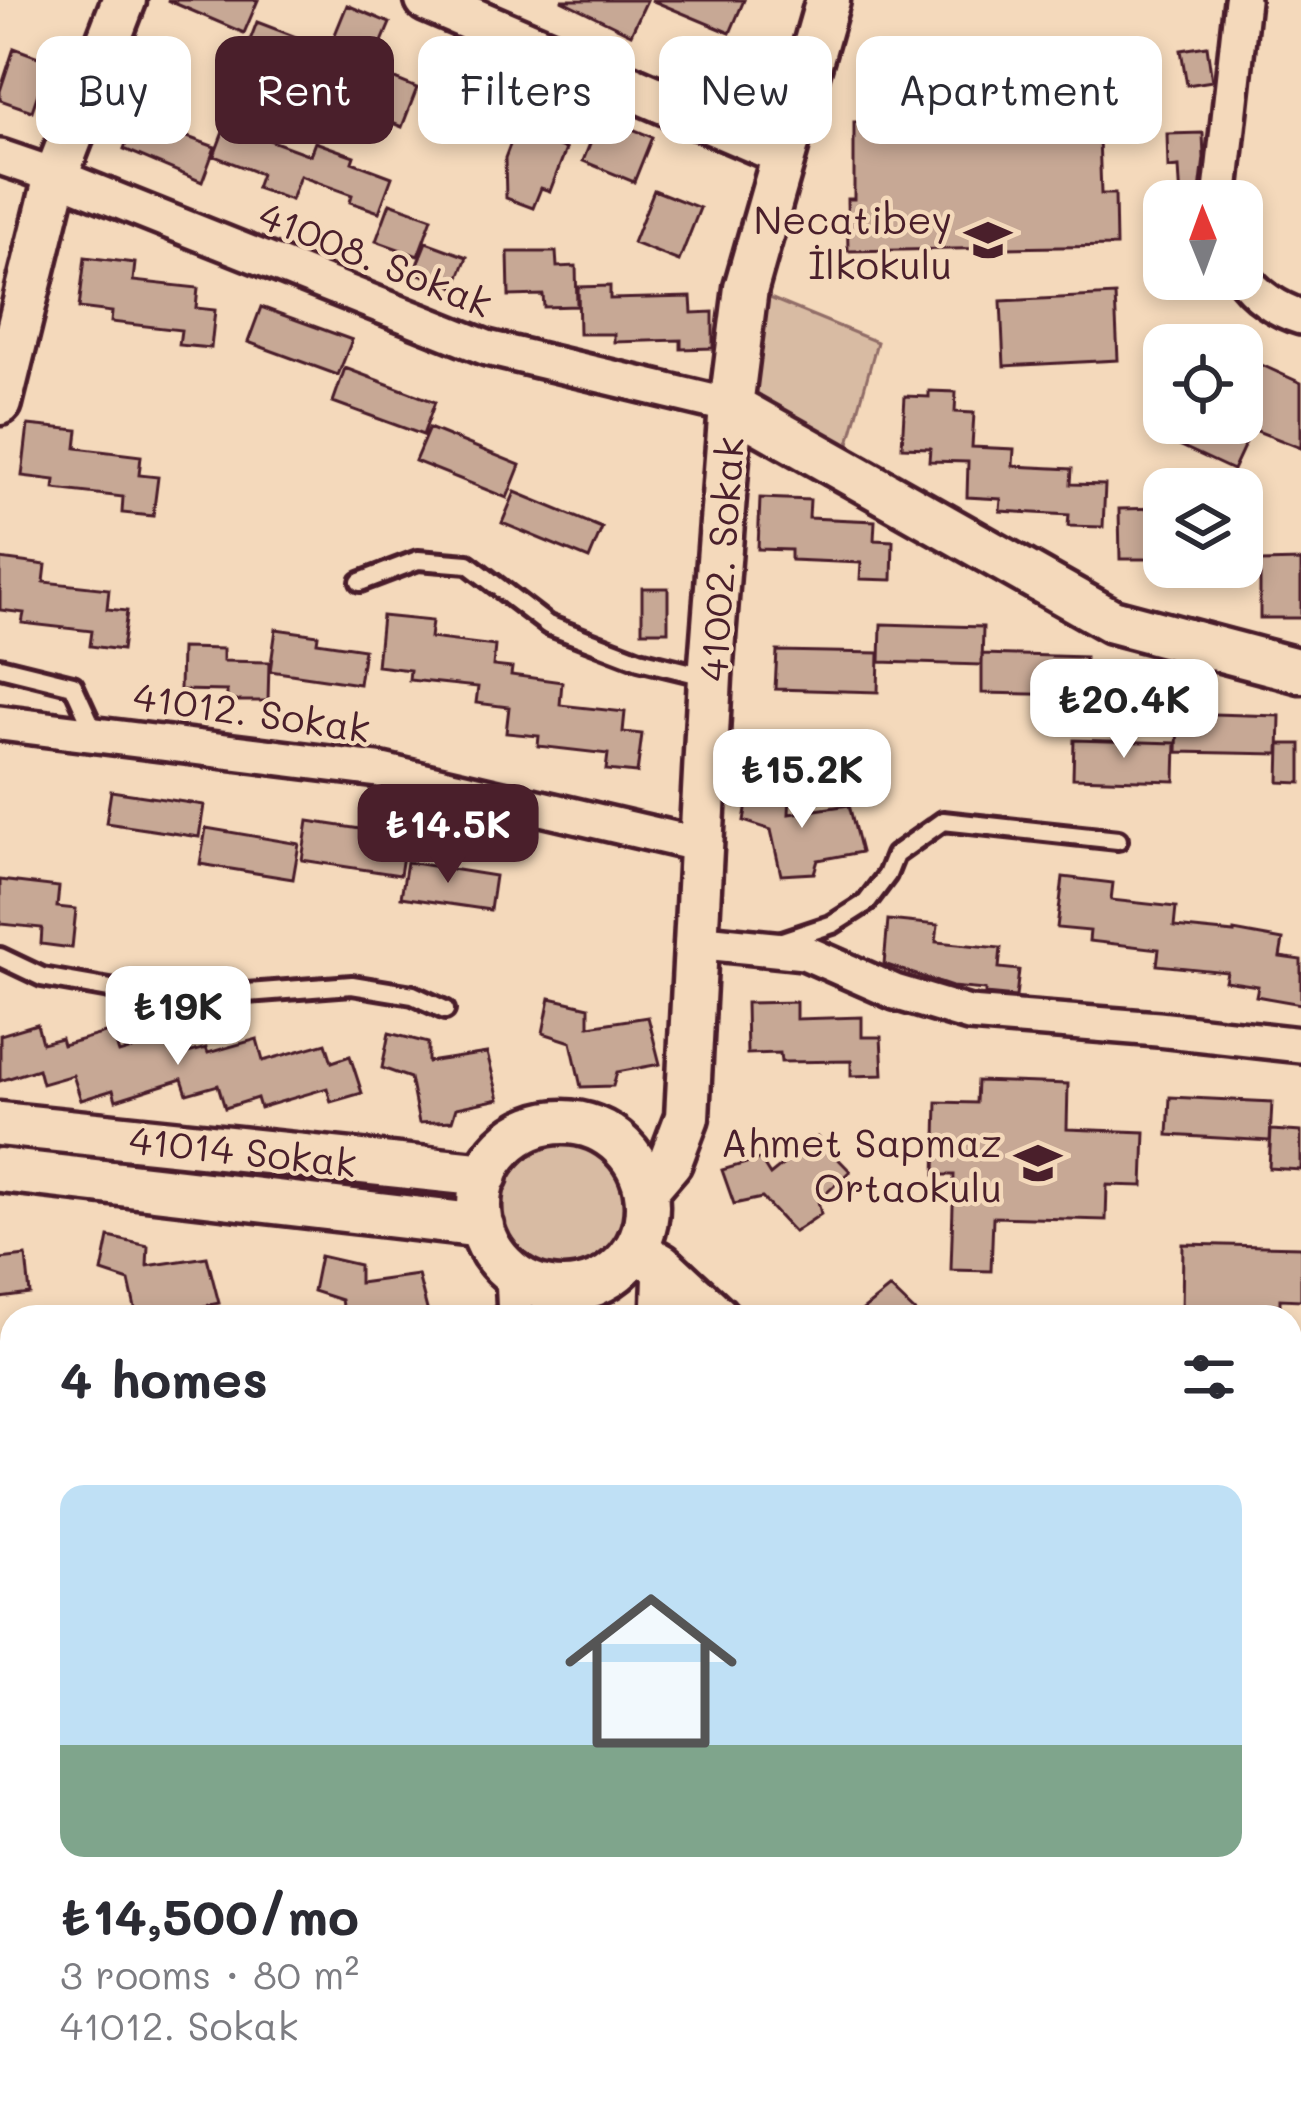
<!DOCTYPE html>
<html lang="en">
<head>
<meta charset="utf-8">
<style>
	:root { --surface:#fff; --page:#f2f2f3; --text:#2b2b33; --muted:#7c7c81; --line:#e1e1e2; --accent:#4a1f2b }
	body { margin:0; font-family:Mali,sans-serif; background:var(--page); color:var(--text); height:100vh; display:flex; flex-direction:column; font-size:45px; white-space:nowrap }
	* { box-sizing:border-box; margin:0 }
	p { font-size:39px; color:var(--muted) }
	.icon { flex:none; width:66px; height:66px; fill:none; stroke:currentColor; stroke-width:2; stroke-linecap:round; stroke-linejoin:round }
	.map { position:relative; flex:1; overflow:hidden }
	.panel { position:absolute; left:0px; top:1305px; width:1302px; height:807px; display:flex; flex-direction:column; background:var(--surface); border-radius:36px 36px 0 0; box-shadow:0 6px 18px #0003 }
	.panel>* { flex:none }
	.guide { position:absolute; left:36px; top:36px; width:1230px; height:108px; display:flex; gap:24px }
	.needle { width:78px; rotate:359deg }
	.tools { position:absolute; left:1143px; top:180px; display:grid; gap:24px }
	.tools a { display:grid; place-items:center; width:120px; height:120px; border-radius:24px; background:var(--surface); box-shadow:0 6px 18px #0003; font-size:60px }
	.price { position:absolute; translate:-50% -102px; padding:0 27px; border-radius:24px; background:#fff; color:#222; font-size:39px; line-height:78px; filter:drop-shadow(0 3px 6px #0008) }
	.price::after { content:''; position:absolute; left:50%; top:72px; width:36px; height:27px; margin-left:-18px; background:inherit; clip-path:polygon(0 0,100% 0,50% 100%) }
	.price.selected { background:var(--accent); color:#fff }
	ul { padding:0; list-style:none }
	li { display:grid; align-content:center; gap:24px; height:636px; padding:0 60px }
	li+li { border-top:3px solid var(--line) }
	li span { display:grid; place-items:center; height:372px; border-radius:24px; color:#555 }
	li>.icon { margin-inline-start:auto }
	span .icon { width:216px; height:216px; fill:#fffc; stroke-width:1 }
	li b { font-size:51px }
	h2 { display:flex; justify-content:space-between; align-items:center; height:144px; padding:0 60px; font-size:51px }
	.tag { padding:0 42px; border-radius:24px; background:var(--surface); box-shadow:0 6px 18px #0003; font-size:42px; line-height:108px }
	.tag.selected { background:var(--accent); color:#fff }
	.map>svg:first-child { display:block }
	.green { fill:#d8bba3; stroke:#916d67; stroke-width:3 }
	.building { fill:#c7a895; stroke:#4a1f2b; stroke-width:3 }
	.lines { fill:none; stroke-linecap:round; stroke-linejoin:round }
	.service-casing { stroke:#4a1f2b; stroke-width:26 }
	.minor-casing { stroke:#4a1f2b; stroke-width:42 }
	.tertiary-casing { stroke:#4a1f2b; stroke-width:51 }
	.path { stroke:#4a1f2b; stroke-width:4.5; stroke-dasharray:9 9; stroke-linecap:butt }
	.service { stroke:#f4d9bb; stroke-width:16 }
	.minor { stroke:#f4d9bb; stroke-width:33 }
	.tertiary { stroke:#f4d9bb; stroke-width:42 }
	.labels { text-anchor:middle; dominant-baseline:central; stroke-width:9; stroke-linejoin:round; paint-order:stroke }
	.poi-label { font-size:39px; fill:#4a1f2b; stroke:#f4d9bb; text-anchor:end }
	.street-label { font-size:39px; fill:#4a1f2b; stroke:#f4d9bb }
</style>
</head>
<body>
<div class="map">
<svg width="1301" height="2110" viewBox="0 0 1301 2110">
	<rect width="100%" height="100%" fill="#f4d9bb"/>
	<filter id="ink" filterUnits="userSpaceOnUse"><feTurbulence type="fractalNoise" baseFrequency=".00833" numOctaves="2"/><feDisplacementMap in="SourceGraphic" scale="24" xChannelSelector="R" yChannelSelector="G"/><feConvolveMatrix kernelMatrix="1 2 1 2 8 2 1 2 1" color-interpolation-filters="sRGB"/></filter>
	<g filter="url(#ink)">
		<path class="green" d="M765 296 877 342 848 447 756 395Z
			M500 1207a66 66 0 1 1 132 0a66 66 0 1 1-132 0Z
			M1290 1411H1301V1689L1290 1688Z
			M1290 1731 1301 1732V1981L1290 1967Z"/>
		<path class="building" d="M167 0H258L244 33Z
			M561 0H647L631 34Z
			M651 0H744L730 33Z
			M347 5 390 23 367 77 325 59Z
			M257 22 307 41 291 84 241 64Z
			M1207 46 1212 81 1187 85 1181 50Z
			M14 48 49 61 32 111 0 100V91Z
			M464 60 515 80 494 136 442 116Z
			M380 73 417 88 402 127 365 112Z
			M1098 108 1101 194H1115L1116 246 848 251 847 199H854V122H916V130L1052 125 1051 109Z
			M138 112 173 126 171 131 215 147 202 182 124 149Z
			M601 116 652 137 634 182 583 161Z
			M226 124 310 155 315 142 354 156 352 162 392 177 379 212 350 202 352 195 300 176 291 200 256 188 261 174 214 156Z
			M516 129 566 149 550 191 541 188 533 208 506 198 505 158Z
			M1203 133 1204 158 1199 200 1181 201 1179 167 1168 168 1167 134Z
			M654 190 700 208 679 261 633 243Z
			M390 203 432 218 418 256 376 241Z
			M426 242 467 257 455 287 414 272Z
			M508 252H556L557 267 576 266 577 306 544 307 543 295 509 296Z
			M85 257 135 263 133 281 198 288 196 308 215 310 211 348 179 345 181 330 111 322 112 312 79 308Z
			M610 286V299L691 297 692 313 713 312V348L681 349V340L614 342V334H579L578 287Z
			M1115 295 1118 360 1004 366 1001 301Z
			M261 307 352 340 338 375 248 342Z
			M1242 356 1301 383V448L1252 429 1233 470 1177 444 1186 423H1242Z
			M345 368 435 402 423 435 333 402Z
			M929 391 956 392 955 412 974 413 972 447 1014 449 1013 466 1072 469 1071 484 1105 485 1103 527 1068 526 1069 515 1000 511 1001 499 967 497 968 462 929 461 930 448 902 447 905 396 929 397Z
			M28 425 78 430 76 448 141 456 139 475 158 477 153 516 122 513 123 497 54 489 55 480 22 476Z
			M429 428 520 465 507 498 415 461Z
			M515 492 602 528 589 559 502 523Z
			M760 498 810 500 809 518 875 521 874 540 893 541 892 580 860 579 861 563 791 560V550L758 549Z
			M1164 508V559H1120L1119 509Z
			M0 559 46 565 44 582 109 589 107 609 127 611 122 650 90 646 92 631 22 623 24 613 0 610Z
			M1301 561V618H1260V562Z
			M642 588H668V631H642Z
			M382 616 432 621 430 638 495 646 493 666 512 668 511 675 562 682 560 705 625 712 623 732 642 734 637 773 606 770 608 754 538 746 539 736 506 733 509 707 476 703 478 687 409 680 410 670 377 666Z
			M881 624 983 627 982 665 880 662Z
			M276 629 318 635 317 642 364 649 359 684 270 671Z
			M181 648 223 649V661L269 662 268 701H227V691L180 690Z
			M777 651 879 653 878 692 775 689Z
			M982 654 1085 657 1084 695 982 693Z
			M1178 713 1280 716 1279 754 1177 752Z
			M1074 740 1176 743 1175 781 1073 778Z
			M1280 744H1301V783L1279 782Z
			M750 786 790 795 789 814 849 805 861 852 818 860 814 873 781 875 771 830 744 821Z
			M111 791 204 805 199 837 106 823Z
			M308 821 406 836 400 875 302 860Z
			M206 828 299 844 293 879 200 864Z
			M407 862 495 876 490 910 401 897Z
			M1063 877 1113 883 1111 900 1176 907 1174 927 1234 933V931L1283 940 1280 957 1301 960V1004L1256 996 1258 986 1225 981 1227 972 1157 965 1159 949 1089 941 1090 931 1057 928Z
			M0 880 59 887 57 907 76 909 72 948 41 944 42 928 0 924Z
			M888 920 938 925 936 942 1001 948 999 968 1019 970 1016 997 985 994V990L952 987 884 964Z
			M550 998 589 1007V1026L648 1017 660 1064 617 1072 613 1086 581 1087 571 1042 543 1033Z
			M796 1002V1019L862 1017V1037H881L883 1075 851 1076V1061L781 1062 780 1053 747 1054 746 1003Z
			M37 1024 42 1043 61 1038 63 1045 112 1031 119 1053 182 1034 188 1053 206 1048 208 1053 257 1039 263 1061 326 1043 332 1062 350 1056 362 1093 331 1102 327 1088 260 1108 257 1098 225 1108 218 1085 187 1094 182 1079 116 1100 113 1090 81 1100 73 1075 42 1084 38 1069 0 1081V1035Z
			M389 1033 428 1043V1062L487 1053 499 1099 456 1108 452 1121 419 1123 410 1078 382 1068Z
			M977 1081 1068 1084 1067 1129 1145 1132 1143 1186 1107 1185 1106 1220 993 1217 991 1271 951 1270 954 1175H935L937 1102 976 1103Z
			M1170 1097 1272 1102 1270 1141 1168 1135Z
			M1271 1130 1301 1132V1170L1269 1168Z
			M817 1137 850 1171 818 1201 821 1214 794 1232 762 1198 734 1204 722 1170 760 1159 770 1175Z
			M109 1237 148 1246 147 1266 207 1257 219 1303 176 1312 174 1317H137L129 1281 102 1272Z
			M1183 1244 1301 1247V1300L1280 1299V1317L1182 1314Z
			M26 1256 30 1294 0 1298V1259Z
			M320 1256 359 1265V1283L418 1275 429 1317H344L341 1300 313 1291Z
			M890 1288 920 1317H854Z"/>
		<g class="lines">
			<defs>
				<path id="service" d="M360 582 418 560 468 564 548 625 639 660 709 677
					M0 667 73 685 95 733
					M779 942 833 924 866 903 887 875 895 855 943 821 1118 840
					M0 957 42 977 127 992 234 994 352 985 413 995 445 1010"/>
				<path id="minor" d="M0 157 56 176 487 348 731 406
					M1220 201 1242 0
					M1242 275C1255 295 1278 310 1301 317
					M0 723 378 770 700 845
					M694 941 804 952 895 992 969 1014 1158 1029 1301 1045
					M513 1274 515 1317
					M659 1317 661 1265
					M0 1470 12 1469
					M1290 1717 1301 1718
					M0 1788H12
					M368 2100 375 2110
					M727 2100 734 2110"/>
				<path id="tertiary" d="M427 0 783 153
					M0 403 56 176 124 0
					M731 406 1112 621 1301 671
					M479 1206a84 84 0 1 1 168 0a84 84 0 1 1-168 0Z
					M0 1124 486 1175
					M0 1170 482 1226
					M646 1190 670 1162 687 1117 710 677 731 406 746 288 828 0
					M635 1250 661 1265 717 1317
					M1290 1400H1301
					M1290 1997 1301 2010"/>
			</defs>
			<use href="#service" class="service-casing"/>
			<use href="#minor" class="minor-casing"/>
			<use href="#tertiary" class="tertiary-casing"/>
			<path class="path" d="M1289 2100 1290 2110"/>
			<use href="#service" class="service"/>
			<use href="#minor" class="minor"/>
			<use href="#tertiary" class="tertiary"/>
		</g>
	</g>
	<defs>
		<symbol id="school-bare" viewBox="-9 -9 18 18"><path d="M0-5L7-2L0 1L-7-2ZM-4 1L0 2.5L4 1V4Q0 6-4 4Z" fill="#4a1f2b" stroke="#f4d9bb" stroke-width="2.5" paint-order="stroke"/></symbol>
	</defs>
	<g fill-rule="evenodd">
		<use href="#school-bare" x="955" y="207" width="66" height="66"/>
		<use href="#school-bare" x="1005" y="1130" width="66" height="66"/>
	</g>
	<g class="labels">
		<g class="poi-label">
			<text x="952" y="218">Necatibey<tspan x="952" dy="45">İlkokulu</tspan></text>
			<text x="1002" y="1141">Ahmet Sapmaz<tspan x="1002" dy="45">Ortaokulu</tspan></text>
		</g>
		<g class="street-label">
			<text transform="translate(376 258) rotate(22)">41008. Sokak</text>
			<text transform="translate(720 559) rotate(-86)">41002. Sokak</text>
			<text transform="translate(252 711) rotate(8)">41012. Sokak</text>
			<text transform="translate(243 1150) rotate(6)">41014 Sokak</text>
		</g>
	</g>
</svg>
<div class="tools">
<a><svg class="needle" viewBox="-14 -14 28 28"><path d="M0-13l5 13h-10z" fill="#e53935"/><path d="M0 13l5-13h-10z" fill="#7c7c81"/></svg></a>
<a><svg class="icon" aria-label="locate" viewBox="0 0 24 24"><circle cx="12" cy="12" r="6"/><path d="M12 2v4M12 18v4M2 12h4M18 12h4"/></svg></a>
<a><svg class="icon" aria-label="layers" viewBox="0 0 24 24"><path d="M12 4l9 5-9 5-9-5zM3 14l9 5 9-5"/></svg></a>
</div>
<b class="price" style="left:1124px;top:761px">₺20.4K</b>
<b class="price" style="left:802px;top:831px">₺15.2K</b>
<b class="price selected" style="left:448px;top:886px">₺14.5K</b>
<b class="price" style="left:178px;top:1068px">₺19K</b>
<div class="guide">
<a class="tag">Buy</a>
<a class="tag selected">Rent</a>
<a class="tag">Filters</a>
<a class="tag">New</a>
<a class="tag">Apartment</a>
</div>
<section class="panel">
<h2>4 homes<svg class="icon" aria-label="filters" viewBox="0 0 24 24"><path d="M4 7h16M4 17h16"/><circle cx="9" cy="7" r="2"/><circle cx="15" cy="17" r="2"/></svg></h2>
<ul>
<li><span style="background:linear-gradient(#bfe0f5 70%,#7fa58c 0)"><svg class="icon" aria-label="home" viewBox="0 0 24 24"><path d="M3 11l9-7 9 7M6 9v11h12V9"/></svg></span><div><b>₺14,500/mo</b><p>3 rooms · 80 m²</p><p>41012. Sokak</p></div></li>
</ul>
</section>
</div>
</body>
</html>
